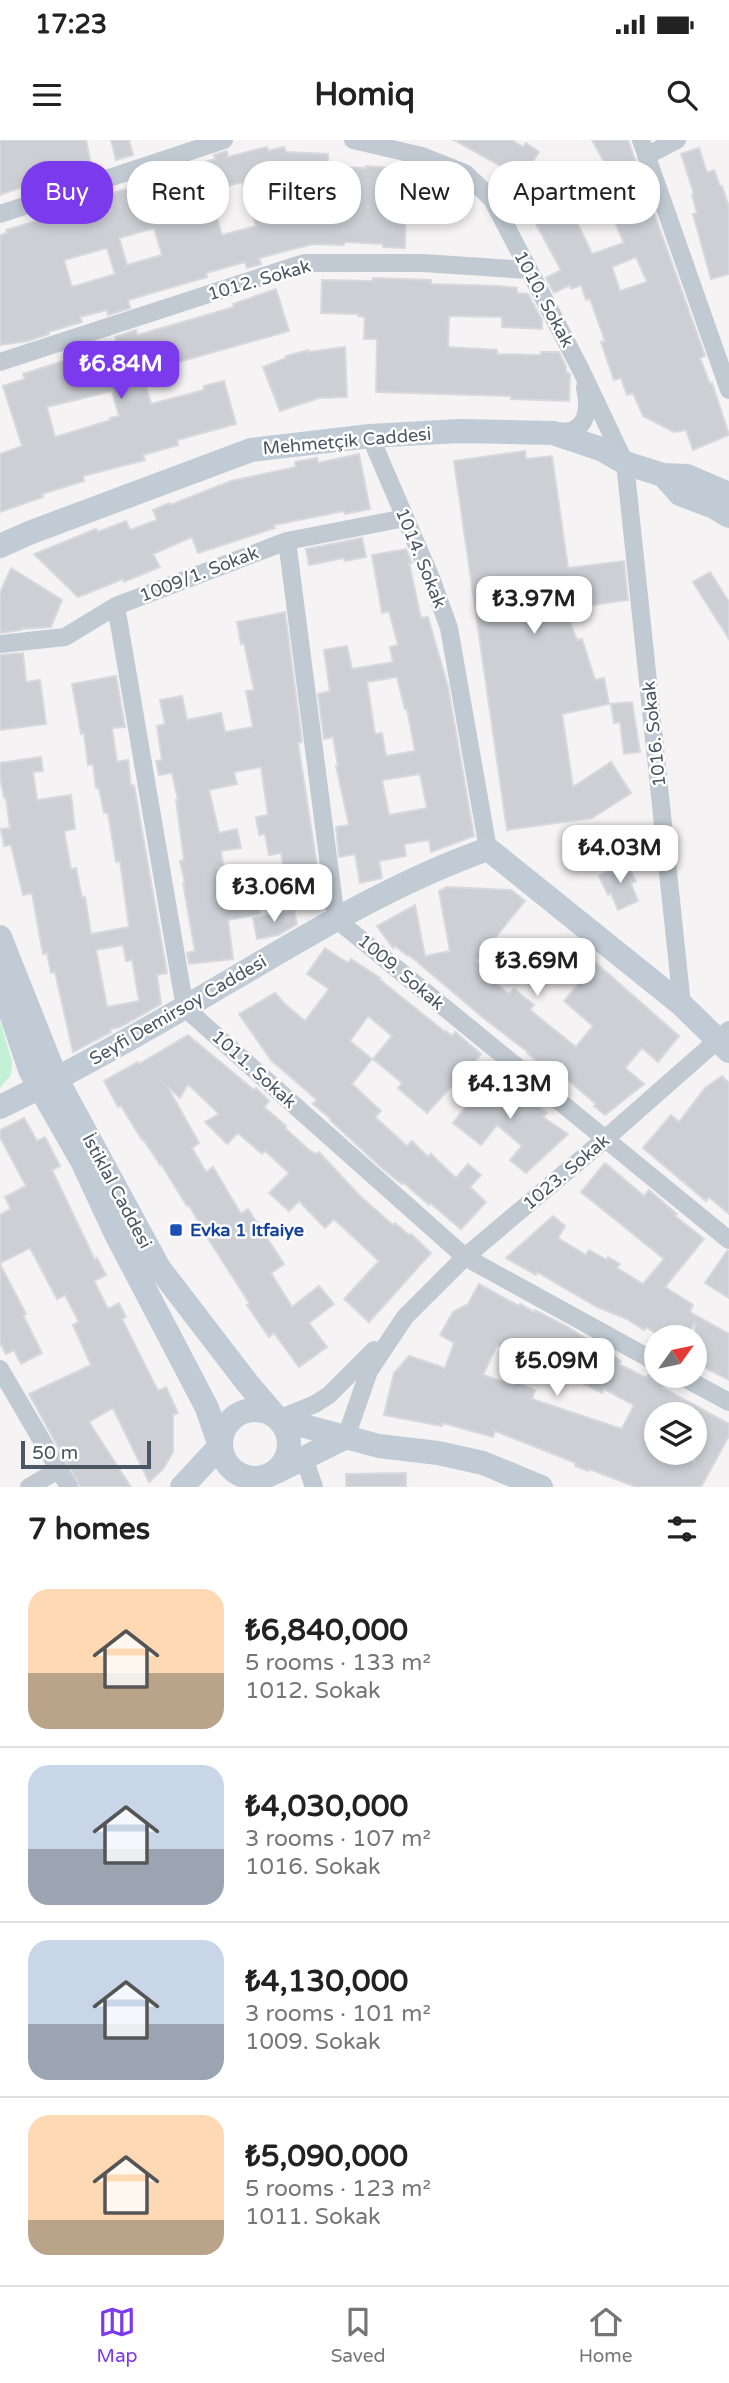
<!DOCTYPE html>
<html lang="en">
<head>
<meta charset="utf-8">
<style>
	:root { --surface:#fff; --page:#f6f6f6; --text:#222; --muted:#767676; --line:#e0e0e0; --accent:#7c3aed }
	body { margin:0; font-family:"Varela Round",sans-serif; background:var(--page); color:var(--text); height:100vh; display:flex; flex-direction:column; font-size:26px; white-space:nowrap }
	* { box-sizing:border-box; margin:0 }
	p { font-size:23px; color:var(--muted) }
	.icon { flex:none; width:38px; height:38px; fill:none; stroke:currentColor; stroke-width:2; stroke-linecap:round; stroke-linejoin:round }
	.map { position:relative; height:1347px; overflow:hidden }
	.sheet { display:flex; flex-direction:column; background:var(--surface); flex:1 }
	.sheet>* { flex:none }
	.guide { position:absolute; left:21px; top:21px; width:688px; height:63px; display:flex; gap:14px }
	.needle { width:46px; rotate:57deg }
	.controls { position:absolute; left:644px; top:1185px; display:grid; gap:14px }
	.controls a { display:grid; place-items:center; width:63px; height:63px; border-radius:50%; background:var(--surface); box-shadow:0 4px 10px #0003; font-size:35px }
	.scale { position:absolute; left:21px; bottom:18px; width:130px; box-sizing:border-box; padding-left:7px; border:4px solid #4a5661; border-top:0; font-size:19px; line-height:24px; white-space:nowrap; color:#4a5661; -webkit-text-stroke:5px #fff; paint-order:stroke }
	.price { position:absolute; translate:-50% -60px; padding:0 16px; border-radius:14px; background:#fff; color:#222; font-size:23px; line-height:46px; filter:drop-shadow(0 2px 4px #0008) }
	.price::after { content:''; position:absolute; left:50%; top:42px; width:21px; height:16px; margin-left:-10px; background:inherit; clip-path:polygon(0 0,100% 0,50% 100%) }
	.price.active { background:var(--accent); color:#fff }
	ul { padding:0; list-style:none }
	li { display:flex; align-items:center; gap:21px; height:175px; padding:0 28px }
	li+li { border-top:2px solid var(--line) }
	li span { display:grid; place-items:center; flex:none; width:196px; height:140px; border-radius:21px; color:#555 }
	li>.icon { margin-inline-start:auto }
	span .icon { width:84px; height:84px; fill:#fffc; stroke-width:1 }
	li b { font-size:30px }
	h2 { display:flex; justify-content:space-between; align-items:center; height:84px; padding:0 28px; font-size:30px }
	.chip { padding:0 24px; border-radius:28px; background:var(--surface); box-shadow:0 4px 10px #0003; font-size:24px; line-height:63px }
	.chip.active { background:var(--accent); color:#fff }
	.status { display:flex; justify-content:space-between; align-items:center; height:49px; padding:0 35px; background:var(--surface); direction:ltr }
	.status svg { height:19px; fill:currentColor }
	header { display:flex; justify-content:space-between; align-items:center; height:91px; padding:0 28px; background:var(--surface); font-size:32px; font-weight:700 }
	.tab-bar { display:flex; justify-content:space-around; align-items:center; height:98px; border-top:2px solid var(--line); background:var(--surface); font-size:19px; color:var(--muted) }
	.tab-bar a { display:grid; justify-items:center; gap:4px }
	.tab-bar .active { color:var(--accent) }
	.map>svg:first-child { display:block }
	.green { fill:#c3f1d5 }
	.building { fill:#cdcfd5; stroke:#d7d9de; stroke-width:2; fill-rule:evenodd }
	.lines { fill:none; stroke-linecap:round; stroke-linejoin:round }
	.street { stroke:#c1cad2; stroke-width:18 }
	.secondary { stroke:#c1cbd6; stroke-width:24 }
	.transit-dot { fill:#1a4fb4; stroke:#fff; stroke-width:2.5 }
	.labels { text-anchor:middle; dominant-baseline:central; stroke-width:5; stroke-linejoin:round; paint-order:stroke }
	.street-label { font-size:18px; fill:#4a5661; stroke:#fff }
	.transit-label { font-size:18px; font-weight:bold; fill:#164399; stroke:#fff; text-anchor:start }
</style>
</head>
<body>
<div class="status"><b>17:23</b><svg viewBox="0 0 49 12"><path d="M0 12V9h3v3zM5 12V6h3v6zM10 12V3h3v9zM15 12V0h3v12zM26 1h20v11H26zM47 4h2v5h-2z"/></svg></div>
<header><svg class="icon" aria-label="menu" viewBox="0 0 24 24"><path d="M4 6h16M4 12h16M4 18h16"/></svg>Homiq<svg class="icon" aria-label="search" viewBox="0 0 24 24"><circle cx="10" cy="10" r="6"/><path d="M15 15l6 6"/></svg></header>
<div class="map">
<svg width="729" height="1347" viewBox="0 0 729 1347">
	<rect width="100%" height="100%" fill="#f5f3f3"/>
	<path class="green" d="M0 881 12 921 11 935 0 948Z"/>
	<path class="building" d="M0 0H86L92 29 76 32 75 28 35 40 36 42 0 55Z
		M111 0H129L133 15 116 20Z
		M454 0H512L523 7 526 3 539 12 532 23 548 53 575 39 583 54 568 63 592 114 624 103 600 48 615 42 592 0H628L705 216 700 218 710 244 712 243 729 295 693 310 686 290 674 292 643 276 633 253 627 255 621 238 614 240 601 202 605 201 590 159 586 160 581 145 571 149 570 145 554 153 546 138 561 130 513 42 498 32 502 27ZM636 117 647 142 620 151 612 127Z
		M267 7 268 11 284 7 286 12 328 14V27L366 28V26L406 29 405 108 383 107V104L344 102V105L313 104 259 118 261 124 247 128 245 122 206 133 207 137 128 160 130 168 108 175 107 170 80 177 82 182 48 192 49 194 28 201 0 205V95L7 93 6 90 103 61 102 56 157 40 156 38 188 27 215 19 214 15 227 11 228 17ZM308 30 307 41 335 42 334 70 308 69 306 60 284 66 275 37ZM242 42 256 86 222 95 209 51ZM154 88 162 115 127 125 119 98ZM107 108 115 134 72 147 64 120Z
		M699 8 707 33 714 30 720 46H722L729 67V134L711 139 693 74 697 73 692 55 694 54 681 14Z
		M373 138 431 140V144L499 146 517 148V153L528 154 542 180V189L502 187V177L449 176 448 207 497 210V214L541 215V212H559L566 227V232L570 234 569 261 511 259V256L376 252 377 199H364L365 177 358 176V174L321 173 322 140 373 141Z
		M276 149 289 191 182 221 159 228 160 234 144 239 151 264 204 250V246L224 241 236 284 177 300 178 305 143 315 145 320 83 336 84 341 42 354 43 357 0 372V314L22 306 3 246 25 239 23 234 117 204 115 197 136 190 137 195 176 184 234 167 233 164ZM112 251 119 276 110 278 111 280 55 297 47 267Z
		M345 207 347 257 319 258 280 271 263 227 286 218V216L308 210V212Z
		M525 311 526 319 552 316 568 428 624 421 628 460 565 469 577 500 582 499 595 540 604 538 609 564 562 574 573 647 611 622 631 653 592 678 507 690 454 321Z
		M359 314 370 369 345 374 344 371 274 385 275 388 198 413 192 397 153 414 160 427 124 442 123 439 78 457 34 414 96 389 98 392 126 381 130 390 157 380 153 370 169 363 170 365 231 341 296 327 295 322 317 318 318 323Z
		M362 398 366 417 345 421 344 418 309 425 306 409Z
		M406 409 412 423H409L421 478 428 477 448 547 474 696 431 712 429 700 404 704 406 716 379 721 382 738 360 743 355 714 339 717 336 687 349 685 336 626H338L333 597 324 599 318 554 330 551 324 510 347 506 352 529 393 522 390 507 398 505 389 471 382 473 372 415ZM397 537 405 569H407L415 611 386 616 382 593 375 594 367 542ZM420 634 427 668 389 675 382 640Z
		M11 428 62 460 51 487 21 489V490L0 493V453Z
		M710 432 729 462V499L693 442Z
		M285 472 302 602 298 603 322 758 288 767 284 747H287L281 713 269 715 265 694 259 695 256 677 268 675 261 627 234 632 237 644 209 650 219 693 237 689 241 708 221 711 223 726 218 727 224 759 257 754 260 774 228 780 233 819 189 824 187 813 195 811 183 743H185L180 721 184 720 176 660H178L172 633 159 635 156 621 162 620 157 586 165 584 160 560 182 556 187 580 221 573 225 592 253 587 246 551 254 550 244 503 241 504 237 482Z
		M23 513 26 542 40 540 46 584 0 590V515Z
		M116 536 125 587 112 588 117 622 128 620 131 646 134 645 167 833 157 835 161 864 120 887 110 889 111 892 73 912 55 832 51 833 47 813 43 814 32 753 23 755 11 705 4 706 1 689 10 688 6 658H4L0 637V623L41 617 43 631 33 632 37 660 71 655 75 689 64 691 71 729 76 728 82 758 85 757 91 794 129 787 120 721 116 722 108 673H104L99 648H96L93 624 88 625 84 593 81 594 72 544ZM123 805 126 821 132 820 139 861 107 867 96 810Z
		M632 562 640 612 624 614 620 582 614 583 611 564Z
		M626 721 636 741 631 744 638 761 618 770 611 753 608 755 599 736Z
		M447 747 511 750 525 761 476 821 487 831 484 834 509 854 514 849 534 865 530 870 576 907 593 886 564 861 596 823 679 896 658 922 642 908 625 928 644 944 605 975 594 966 596 964 569 941 540 920 538 922 527 913 528 912 486 880 409 815 408 816 395 806 393 808 377 786 415 765 425 816 450 811 439 751Z
		M294 770 297 784 278 795 257 799 253 778Z
		M325 808 348 823 351 819 380 838 379 839 445 892 446 891 452 896 455 892 481 914 427 973 398 948 402 943 373 919 392 896 368 876 350 901 372 919 352 944 381 971 375 977 407 1006 412 1001 428 1017 431 1014 456 1038 468 1024 481 1035 470 1047 486 1062 461 1089 430 1063 429 1065 404 1043 402 1044 382 1028 330 980 331 979 313 964 317 960 271 920 239 874 275 853 285 864 305 881 329 849 307 834Z
		M188 895 254 950 256 948 269 961 264 967 286 986 285 988 309 1010 316 1014 319 1012 360 1056 393 1085 395 1083 409 1095 411 1094 431 1113 369 1182 344 1159 379 1121 334 1079 325 1088 299 1061 289 1071 269 1053 289 1033 265 1011 262 1014 238 993 227 1004 205 982 219 974 188 944 180 958 167 946 199 1003 192 1008 206 1032 213 1027 241 1074 248 1069 284 1124 271 1133 292 1167 319 1146 334 1164 309 1183 327 1207 299 1227 274 1193 269 1197 255 1177 247 1165 250 1164 207 1097 189 1065 187 1066 161 1024 160 1025 143 999 142 1000 121 966 118 967 104 941 138 922 139 924Z
		M493 932 547 973 543 977 568 994 526 1033 510 1020 522 1006 497 985 481 1005 453 983Z
		M722 936 729 943V1074L709 1057 706 1061 643 1008 671 975 679 982 705 948Z
		M24 978 37 1001 45 997 60 1026 52 1030 95 1120 97 1118 106 1135 94 1141 108 1169 119 1163 126 1177 122 1179 158 1251 166 1247 178 1273 173 1275V1312L163 1329 149 1342 113 1268 89 1282 131 1347H80L29 1254 91 1225 73 1185 79 1182 65 1155 57 1159 30 1108 0 1123V1075L11 1069 5 1057 26 1046 0 997V990Z
		M605 1023 644 1056 649 1050 677 1074 675 1076 704 1099 665 1147 693 1165 690 1172 729 1194V1240L695 1223V1182L687 1197H661L646 1187 644 1190 627 1179 597 1167 537 1132 536 1135 506 1118 553 1076 565 1086 558 1098 586 1115 589 1110 607 1120 608 1117 620 1124 617 1128 643 1144 664 1119 581 1052Z
		M727 1111H729V1158L705 1143Z
		M0 1124 26 1174 23 1175 42 1213 21 1224 14 1210 6 1214 0 1203Z
		M479 1144 519 1166 520 1164 534 1172 535 1170 568 1187 621 1221 619 1224 646 1238 648 1235 665 1244 663 1248 729 1284V1296L701 1347H636L589 1329 588 1331 575 1326 576 1323 495 1291 493 1297 443 1283 442 1286 384 1275 394 1233 409 1216 445 1228 454 1203 440 1195 453 1172 468 1164ZM497 1205 529 1221 532 1215 590 1247 602 1253 604 1249 634 1265 622 1289 532 1259 535 1250 515 1242 514 1245 483 1235ZM656 1274H695V1322L668 1312H656Z
		M406 1333V1347H346V1334Z"/>
	<g class="lines">
		<path class="street" d="M353 0 422 16 465 33 492 59 581 230 625 323 682 865
			M641 0 729 250
			M646 16 677 0
			M0 74 224 0
			M0 222 304 123H423L528 130
			M555 292C561 291 569 292 573 290 590 283 588 261 585 247
			M370 296 431 438 449 488 488 709
			M287 401 336 779 729 1100
			M116 466 185 868 465 1117 656 1222
			M0 504 65 497 116 466 287 401 405 378
			M0 1229 69 1347
			M681 1236 729 1262
			M278 1279 315 1264 329 1255 374 1210
			M346 1297 369 1231 405 1177 465 1117 604 1000 729 890
			M304 1318 314 1347
			M29 1347 58 1330"/>
		<path class="secondary" d="M663 335 680 354 714 367 729 376
			M0 406 29 393 251 310 370 296 459 291 553 293 601 309 625 323 663 335 687 336 729 354
			M0 797 56 938 159 1128 248 1244 278 1279
			M0 841 30 930 82 1021 116 1094 207 1268 220 1306
			M0 967C79 929 157 884 233 839 315 791 397 741 488 709L682 865 729 911
			M221 1304a34 34 0 1 1 68 0a34 34 0 1 1-68 0Z
			M278 1279 379 1306 438 1313 483 1323 541 1347
			M276 1332 346 1297
			M182 1347 220 1306"/>
	</g>
	<rect class="transit-dot" x="169" y="1083" width="14" height="14" rx="3.5"/>
	<g class="labels">
		<g class="street-label">
			<text transform="translate(259 140) rotate(-16)">1012. Sokak</text>
			<text transform="translate(544 159) rotate(62)">1010. Sokak</text>
			<text transform="translate(347 301) rotate(-5)">Mehmetçik Caddesi</text>
			<text transform="translate(421 418) rotate(68)">1014. Sokak</text>
			<text transform="translate(199 434) rotate(-21)">1009/1. Sokak</text>
			<text transform="translate(654 594) rotate(-96)">1016. Sokak</text>
			<text transform="translate(401 832) rotate(40)">1009. Sokak</text>
			<text transform="translate(178 870) rotate(-30)">Seyfi Demirsoy Caddesi</text>
			<text transform="translate(254 929) rotate(42)">1011. Sokak</text>
			<text transform="translate(566 1032) rotate(-40)">1023. Sokak</text>
			<text transform="translate(117 1051) rotate(62)">İstiklal Caddesi</text>
		</g>
		<g class="transit-label">
			<text x="190" y="1090">Evka 1 Itfaiye</text>
		</g>
	</g>
</svg>
<div class="controls">
<a><svg class="needle" viewBox="-14 -14 28 28"><path d="M0-13l5 13h-10z" fill="#e53935"/><path d="M0 13l5-13h-10z" fill="#767676"/></svg></a>
<a><svg class="icon" aria-label="layers" viewBox="0 0 24 24"><path d="M12 4l9 5-9 5-9-5zM3 14l9 5 9-5"/></svg></a>
</div>
<div class="scale">50 m</div>
<b class="price active" style="left:121px;top:261px">₺6.84M</b>
<b class="price" style="left:534px;top:496px">₺3.97M</b>
<b class="price" style="left:620px;top:745px">₺4.03M</b>
<b class="price" style="left:274px;top:784px">₺3.06M</b>
<b class="price" style="left:537px;top:858px">₺3.69M</b>
<b class="price" style="left:510px;top:981px">₺4.13M</b>
<b class="price" style="left:557px;top:1258px">₺5.09M</b>
<div class="guide">
<a class="chip active">Buy</a>
<a class="chip">Rent</a>
<a class="chip">Filters</a>
<a class="chip">New</a>
<a class="chip">Apartment</a>
</div>
</div>
<section class="sheet">
<h2>7 homes<svg class="icon" aria-label="filters" viewBox="0 0 24 24"><path d="M4 7h16M4 17h16"/><circle cx="9" cy="7" r="2"/><circle cx="15" cy="17" r="2"/></svg></h2>
<ul>
<li><span style="background:linear-gradient(#ffd9b3 60%,#b9a48a 0)"><svg class="icon" aria-label="home" viewBox="0 0 24 24"><path d="M3 11l9-7 9 7M6 9v11h12V9"/></svg></span><div><b>₺6,840,000</b><p>5 rooms · 133 m²</p><p>1012. Sokak</p></div></li>
<li><span style="background:linear-gradient(#c9d6e8 60%,#9aa5b1 0)"><svg class="icon" aria-label="home" viewBox="0 0 24 24"><path d="M3 11l9-7 9 7M6 9v11h12V9"/></svg></span><div><b>₺4,030,000</b><p>3 rooms · 107 m²</p><p>1016. Sokak</p></div></li>
<li><span style="background:linear-gradient(#c9d6e8 60%,#9aa5b1 0)"><svg class="icon" aria-label="home" viewBox="0 0 24 24"><path d="M3 11l9-7 9 7M6 9v11h12V9"/></svg></span><div><b>₺4,130,000</b><p>3 rooms · 101 m²</p><p>1009. Sokak</p></div></li>
<li><span style="background:linear-gradient(#ffd9b3 75%,#b9a48a 0)"><svg class="icon" aria-label="home" viewBox="0 0 24 24"><path d="M3 11l9-7 9 7M6 9v11h12V9"/></svg></span><div><b>₺5,090,000</b><p>5 rooms · 123 m²</p><p>1011. Sokak</p></div></li>
</ul>
</section>
<nav class="tab-bar">
<a class="active"><svg class="icon" aria-label="map" viewBox="0 0 24 24"><path d="M3 6l6-2 6 2 6-2v14l-6 2-6-2-6 2zM9 4v14M15 6v14"/></svg>Map</a>
<a><svg class="icon" aria-label="saved" viewBox="0 0 24 24"><path d="M7 4h10v16l-5-4-5 4z"/></svg>Saved</a>
<a><svg class="icon" aria-label="home" viewBox="0 0 24 24"><path d="M3 11l9-7 9 7M6 9v11h12V9"/></svg>Home</a>
</nav>
</body>
</html>
